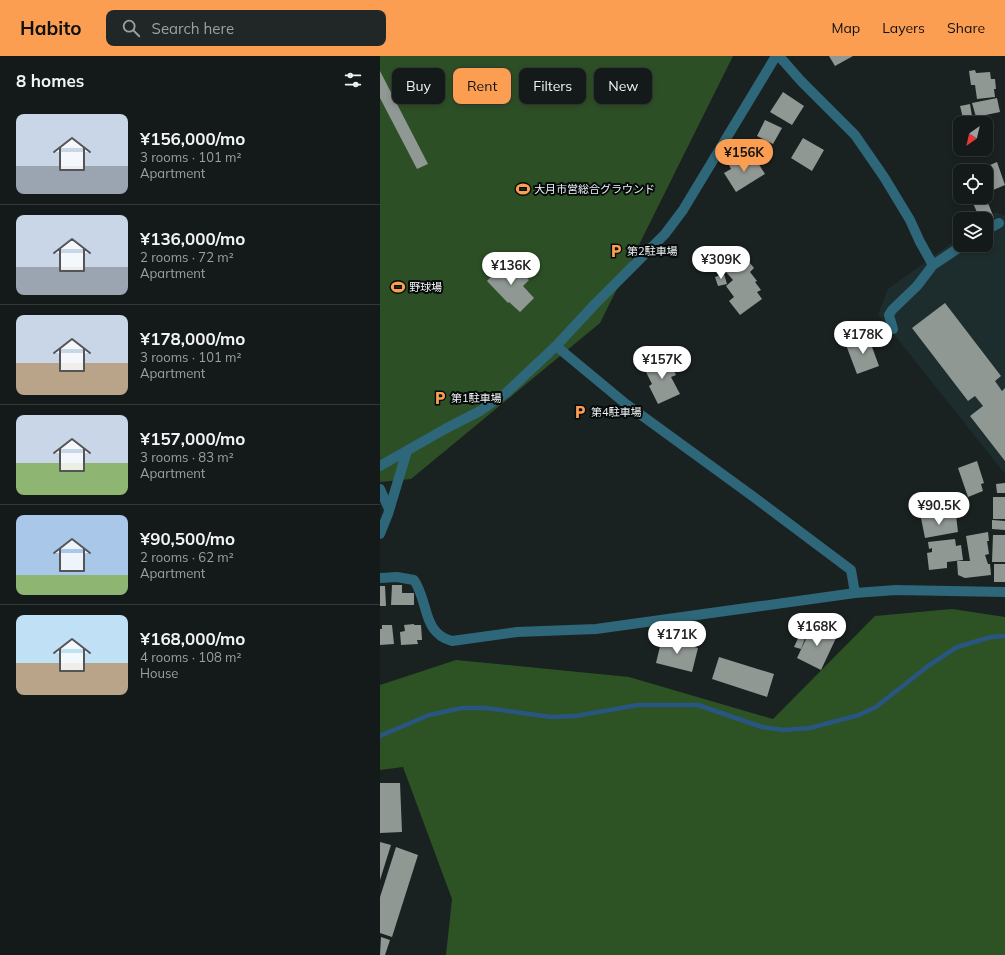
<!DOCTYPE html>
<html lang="en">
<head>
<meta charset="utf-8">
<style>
	:root { --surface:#141919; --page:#212626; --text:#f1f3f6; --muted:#9da0a2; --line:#333838; --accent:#fb9e51 }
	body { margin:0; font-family:Mulish,"Noto Sans JP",sans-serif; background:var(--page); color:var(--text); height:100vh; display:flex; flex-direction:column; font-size:15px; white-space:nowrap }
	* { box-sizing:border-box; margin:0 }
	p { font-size:13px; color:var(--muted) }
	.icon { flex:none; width:22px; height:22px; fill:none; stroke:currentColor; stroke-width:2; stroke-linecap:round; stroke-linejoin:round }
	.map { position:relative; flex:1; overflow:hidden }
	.details { display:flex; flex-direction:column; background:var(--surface); width:380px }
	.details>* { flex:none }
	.guide { position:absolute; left:12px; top:12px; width:380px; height:36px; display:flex; gap:8px }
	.needle { width:26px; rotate:214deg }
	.buttons { position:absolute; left:573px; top:60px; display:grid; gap:8px }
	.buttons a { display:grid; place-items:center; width:40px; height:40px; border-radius:8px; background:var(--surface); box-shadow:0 2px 6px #0003,0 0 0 1px var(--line); font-size:20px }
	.price { position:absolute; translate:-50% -34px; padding:0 9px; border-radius:14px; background:#fff; color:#222; font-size:13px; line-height:26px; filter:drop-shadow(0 1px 2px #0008) }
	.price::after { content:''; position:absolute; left:50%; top:24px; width:12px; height:9px; margin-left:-6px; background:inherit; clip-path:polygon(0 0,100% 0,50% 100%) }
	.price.current { background:var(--accent); color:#111 }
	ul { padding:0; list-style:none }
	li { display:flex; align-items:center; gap:12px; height:100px; padding:0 16px }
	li+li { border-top:1px solid var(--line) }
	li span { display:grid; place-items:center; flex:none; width:112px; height:80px; border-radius:8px; color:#555 }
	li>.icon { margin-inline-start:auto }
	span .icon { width:48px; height:48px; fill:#fffc; stroke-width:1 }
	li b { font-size:17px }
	h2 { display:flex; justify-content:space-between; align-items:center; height:48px; padding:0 16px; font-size:17px }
	.chip { padding:0 14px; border-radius:8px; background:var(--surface); box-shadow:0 2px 6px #0003,0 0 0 1px var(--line); font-size:14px; line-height:36px }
	.chip.current { background:var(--accent); color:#111 }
	header { display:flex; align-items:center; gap:24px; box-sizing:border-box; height:56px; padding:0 20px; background:var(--accent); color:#111 }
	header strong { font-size:19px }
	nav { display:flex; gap:22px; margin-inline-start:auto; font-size:14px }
	.search { width:280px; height:36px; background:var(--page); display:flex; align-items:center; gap:10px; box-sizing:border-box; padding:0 14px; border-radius:8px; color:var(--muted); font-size:15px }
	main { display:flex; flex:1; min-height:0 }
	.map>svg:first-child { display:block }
	.built { fill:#1d2c2c }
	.green { fill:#2d4f26 }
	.forest { fill:#2d5324 }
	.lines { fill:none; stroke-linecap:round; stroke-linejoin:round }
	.stream { stroke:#285680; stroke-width:4.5 }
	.building { fill:#909894 }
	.minor { stroke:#2e6779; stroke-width:10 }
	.labels { text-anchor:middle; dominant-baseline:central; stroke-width:4; stroke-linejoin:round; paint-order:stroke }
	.poi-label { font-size:11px; fill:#eff4f4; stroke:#070a0a; text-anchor:start }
</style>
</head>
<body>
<header>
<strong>Habito</strong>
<div class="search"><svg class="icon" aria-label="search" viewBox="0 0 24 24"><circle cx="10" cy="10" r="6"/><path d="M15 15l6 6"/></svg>Search here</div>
<nav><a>Map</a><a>Layers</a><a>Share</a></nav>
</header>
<main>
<section class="details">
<h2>8 homes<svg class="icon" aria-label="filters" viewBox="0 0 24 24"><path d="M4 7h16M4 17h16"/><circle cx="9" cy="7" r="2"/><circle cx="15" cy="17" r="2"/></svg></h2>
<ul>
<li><span style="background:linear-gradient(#c9d6e8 65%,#9aa5b1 0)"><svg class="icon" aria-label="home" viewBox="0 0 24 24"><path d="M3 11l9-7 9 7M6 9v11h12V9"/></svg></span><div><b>¥156,000/mo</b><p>3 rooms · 101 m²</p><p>Apartment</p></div></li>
<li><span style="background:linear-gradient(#c9d6e8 65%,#9aa5b1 0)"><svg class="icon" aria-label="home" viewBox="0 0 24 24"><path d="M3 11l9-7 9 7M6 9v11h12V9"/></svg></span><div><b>¥136,000/mo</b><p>2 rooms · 72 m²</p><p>Apartment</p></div></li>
<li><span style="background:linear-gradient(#c9d6e8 60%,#b9a48a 0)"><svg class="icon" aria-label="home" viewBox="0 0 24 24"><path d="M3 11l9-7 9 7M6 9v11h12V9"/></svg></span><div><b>¥178,000/mo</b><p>3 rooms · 101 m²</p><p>Apartment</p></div></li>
<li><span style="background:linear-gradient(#c9d6e8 60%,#8fb573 0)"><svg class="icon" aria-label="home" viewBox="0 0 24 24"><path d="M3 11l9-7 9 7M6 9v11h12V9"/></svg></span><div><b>¥157,000/mo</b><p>3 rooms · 83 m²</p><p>Apartment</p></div></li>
<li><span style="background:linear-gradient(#a9c7e8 75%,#8fb573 0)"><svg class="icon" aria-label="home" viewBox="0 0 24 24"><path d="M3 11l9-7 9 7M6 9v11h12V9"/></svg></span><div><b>¥90,500/mo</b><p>2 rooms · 62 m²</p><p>Apartment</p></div></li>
<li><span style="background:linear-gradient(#bfe0f5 60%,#b9a48a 0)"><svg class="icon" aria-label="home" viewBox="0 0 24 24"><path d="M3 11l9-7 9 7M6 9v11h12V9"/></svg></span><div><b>¥168,000/mo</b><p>4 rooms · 108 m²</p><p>House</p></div></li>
</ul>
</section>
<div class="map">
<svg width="625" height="899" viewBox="0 0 625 899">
	<rect width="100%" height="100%" fill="#1a2121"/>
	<path class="built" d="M615 156 625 160V418L498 258 508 233 580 181V189H606V163Z"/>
	<path class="green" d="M0 0H353L220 267 31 423 0 426Z"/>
	<path class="forest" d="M572 553 625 561V899H66L72 843 23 711 0 714V629L76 604 249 621 393 663 495 560Z"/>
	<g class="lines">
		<path class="stream" d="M0 680 49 659 82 652H106L171 661 195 660 258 649H318L382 671 404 674 430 672 479 659 496 651 548 610 577 591 611 581 625 580"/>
	</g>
	<path class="building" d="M449 0H473L455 10Z
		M595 14 596 17 610 16 611 23H615L616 33H614L615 41 597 43 595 29H591L589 15Z
		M0 15 48 108 37 113 0 42Z
		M403 36 424 50 412 69 390 56Z
		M617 42 620 56 596 61 592 47Z
		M590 48 592 60 583 62 580 50Z
		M385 64 402 72 393 88 377 80Z
		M606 77 612 94 596 99 594 94 588 96 587 93H606Z
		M423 82 444 94 432 115 411 102Z
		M373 99 385 118 356 136 344 117 351 113 349 109 359 103 361 106Z
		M617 106 625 129 606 137V115H596L599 114 597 110 602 108 603 112Z
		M600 141H602L605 148 608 147 614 162 606 166V163H600L592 145Z
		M365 201 374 212 370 216 377 225 375 226 381 234 377 236 382 243 360 259 349 245 354 241 346 230 353 224 346 216Z
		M128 203 149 224 143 230 154 242 140 256 129 246 128 247 107 225Z
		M344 218 347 228 338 230 335 221Z
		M565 247 621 320 615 325 622 335 625 332V405L590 360 603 350 595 340 588 345 532 272Z
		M488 280 499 310 477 318 466 289Z
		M287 301 296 319 291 321 300 338 278 348 269 330 272 328 264 312Z
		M597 405 604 427 601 428 603 435 588 441 578 412Z
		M625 427V437H617L616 428Z
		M613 441H625V463H613Z
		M560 459V462L576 459 578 476 545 482 541 462Z
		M612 464 625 465V474L612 473Z
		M608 476 609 485H607L609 498 605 499 608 508H610L611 519 585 522 578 519 577 505H590L586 480Z
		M613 479H625V506H612Z
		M575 483 576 490 581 489 583 504 567 506V512L549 514 547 497 552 496V492L549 493 548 486Z
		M614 508H625V526H614Z
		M12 529H22V537H34V549H11Z
		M0 530H5L6 550H0Z
		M34 568V569H41L42 584H37L38 588 21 589 20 576 25 575 24 569Z
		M433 568 440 572 441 569 449 573 448 575 457 580 441 614 417 602Z
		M2 569H12L14 588 0 589V573H2Z
		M420 578 426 580 421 593 414 591Z
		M282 582 318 592 312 616 276 607Z
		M339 601 394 618 387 641 332 623Z
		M0 727H20L22 776 0 777Z
		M0 786 11 789 0 824Z
		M16 791 38 799 12 881 0 877V841Z
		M1 881 10 884 5 899H0Z"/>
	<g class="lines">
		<path class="minor" d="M399 0 421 25 475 79 504 121 530 164 540 186 553 209
			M606 174 619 167
			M513 273 509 259 512 254 537 230 553 209 583 189
			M176 290 246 348 371 439 471 514 475 537
			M0 410 65 373 100 355 126 337 176 290 215 248 285 178 303 154 396 0
			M0 433 9 453
			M0 478 8 458 27 395
			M0 522 17 521 34 524C49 546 42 577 72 585L137 576 216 573 475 537 516 534 625 536"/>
	</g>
	<defs>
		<symbol id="stadium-bare" viewBox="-9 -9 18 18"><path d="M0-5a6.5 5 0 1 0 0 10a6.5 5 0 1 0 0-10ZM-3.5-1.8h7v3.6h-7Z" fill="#fb9e51" stroke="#070a0a" stroke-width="2.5" paint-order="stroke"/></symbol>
		<symbol id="parking-bare" viewBox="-9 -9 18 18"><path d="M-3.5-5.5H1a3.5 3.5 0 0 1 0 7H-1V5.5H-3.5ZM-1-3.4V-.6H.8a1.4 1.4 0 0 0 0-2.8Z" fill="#fb9e51" stroke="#070a0a" stroke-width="2.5" paint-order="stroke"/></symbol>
	</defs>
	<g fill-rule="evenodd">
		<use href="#stadium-bare" x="133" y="123" width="20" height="20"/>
		<use href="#parking-bare" x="226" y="185" width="20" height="20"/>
		<use href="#stadium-bare" x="8" y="221" width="20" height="20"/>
		<use href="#parking-bare" x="50" y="332" width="20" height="20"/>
		<use href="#parking-bare" x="190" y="346" width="20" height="20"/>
	</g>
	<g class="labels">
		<g class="poi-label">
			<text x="154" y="133">大月市営総合グラウンド</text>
			<text x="247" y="195">第2駐車場</text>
			<text x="29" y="231">野球場</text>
			<text x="71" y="342">第1駐車場</text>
			<text x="211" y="356">第4駐車場</text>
		</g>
	</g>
</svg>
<div class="buttons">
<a><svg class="needle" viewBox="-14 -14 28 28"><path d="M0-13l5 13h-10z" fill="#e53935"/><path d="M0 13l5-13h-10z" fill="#9da0a2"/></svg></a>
<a><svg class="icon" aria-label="locate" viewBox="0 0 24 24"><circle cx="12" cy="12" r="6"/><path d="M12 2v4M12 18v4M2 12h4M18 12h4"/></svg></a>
<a><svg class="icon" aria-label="layers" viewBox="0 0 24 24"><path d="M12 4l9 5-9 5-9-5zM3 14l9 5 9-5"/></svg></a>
</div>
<b class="price current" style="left:364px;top:117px">¥156K</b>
<b class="price" style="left:341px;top:224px">¥309K</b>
<b class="price" style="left:131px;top:230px">¥136K</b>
<b class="price" style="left:483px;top:299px">¥178K</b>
<b class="price" style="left:282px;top:324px">¥157K</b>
<b class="price" style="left:559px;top:470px">¥90.5K</b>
<b class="price" style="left:437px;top:591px">¥168K</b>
<b class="price" style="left:297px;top:599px">¥171K</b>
<div class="guide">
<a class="chip">Buy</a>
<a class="chip current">Rent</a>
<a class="chip">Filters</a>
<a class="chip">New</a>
</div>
</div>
</main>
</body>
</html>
